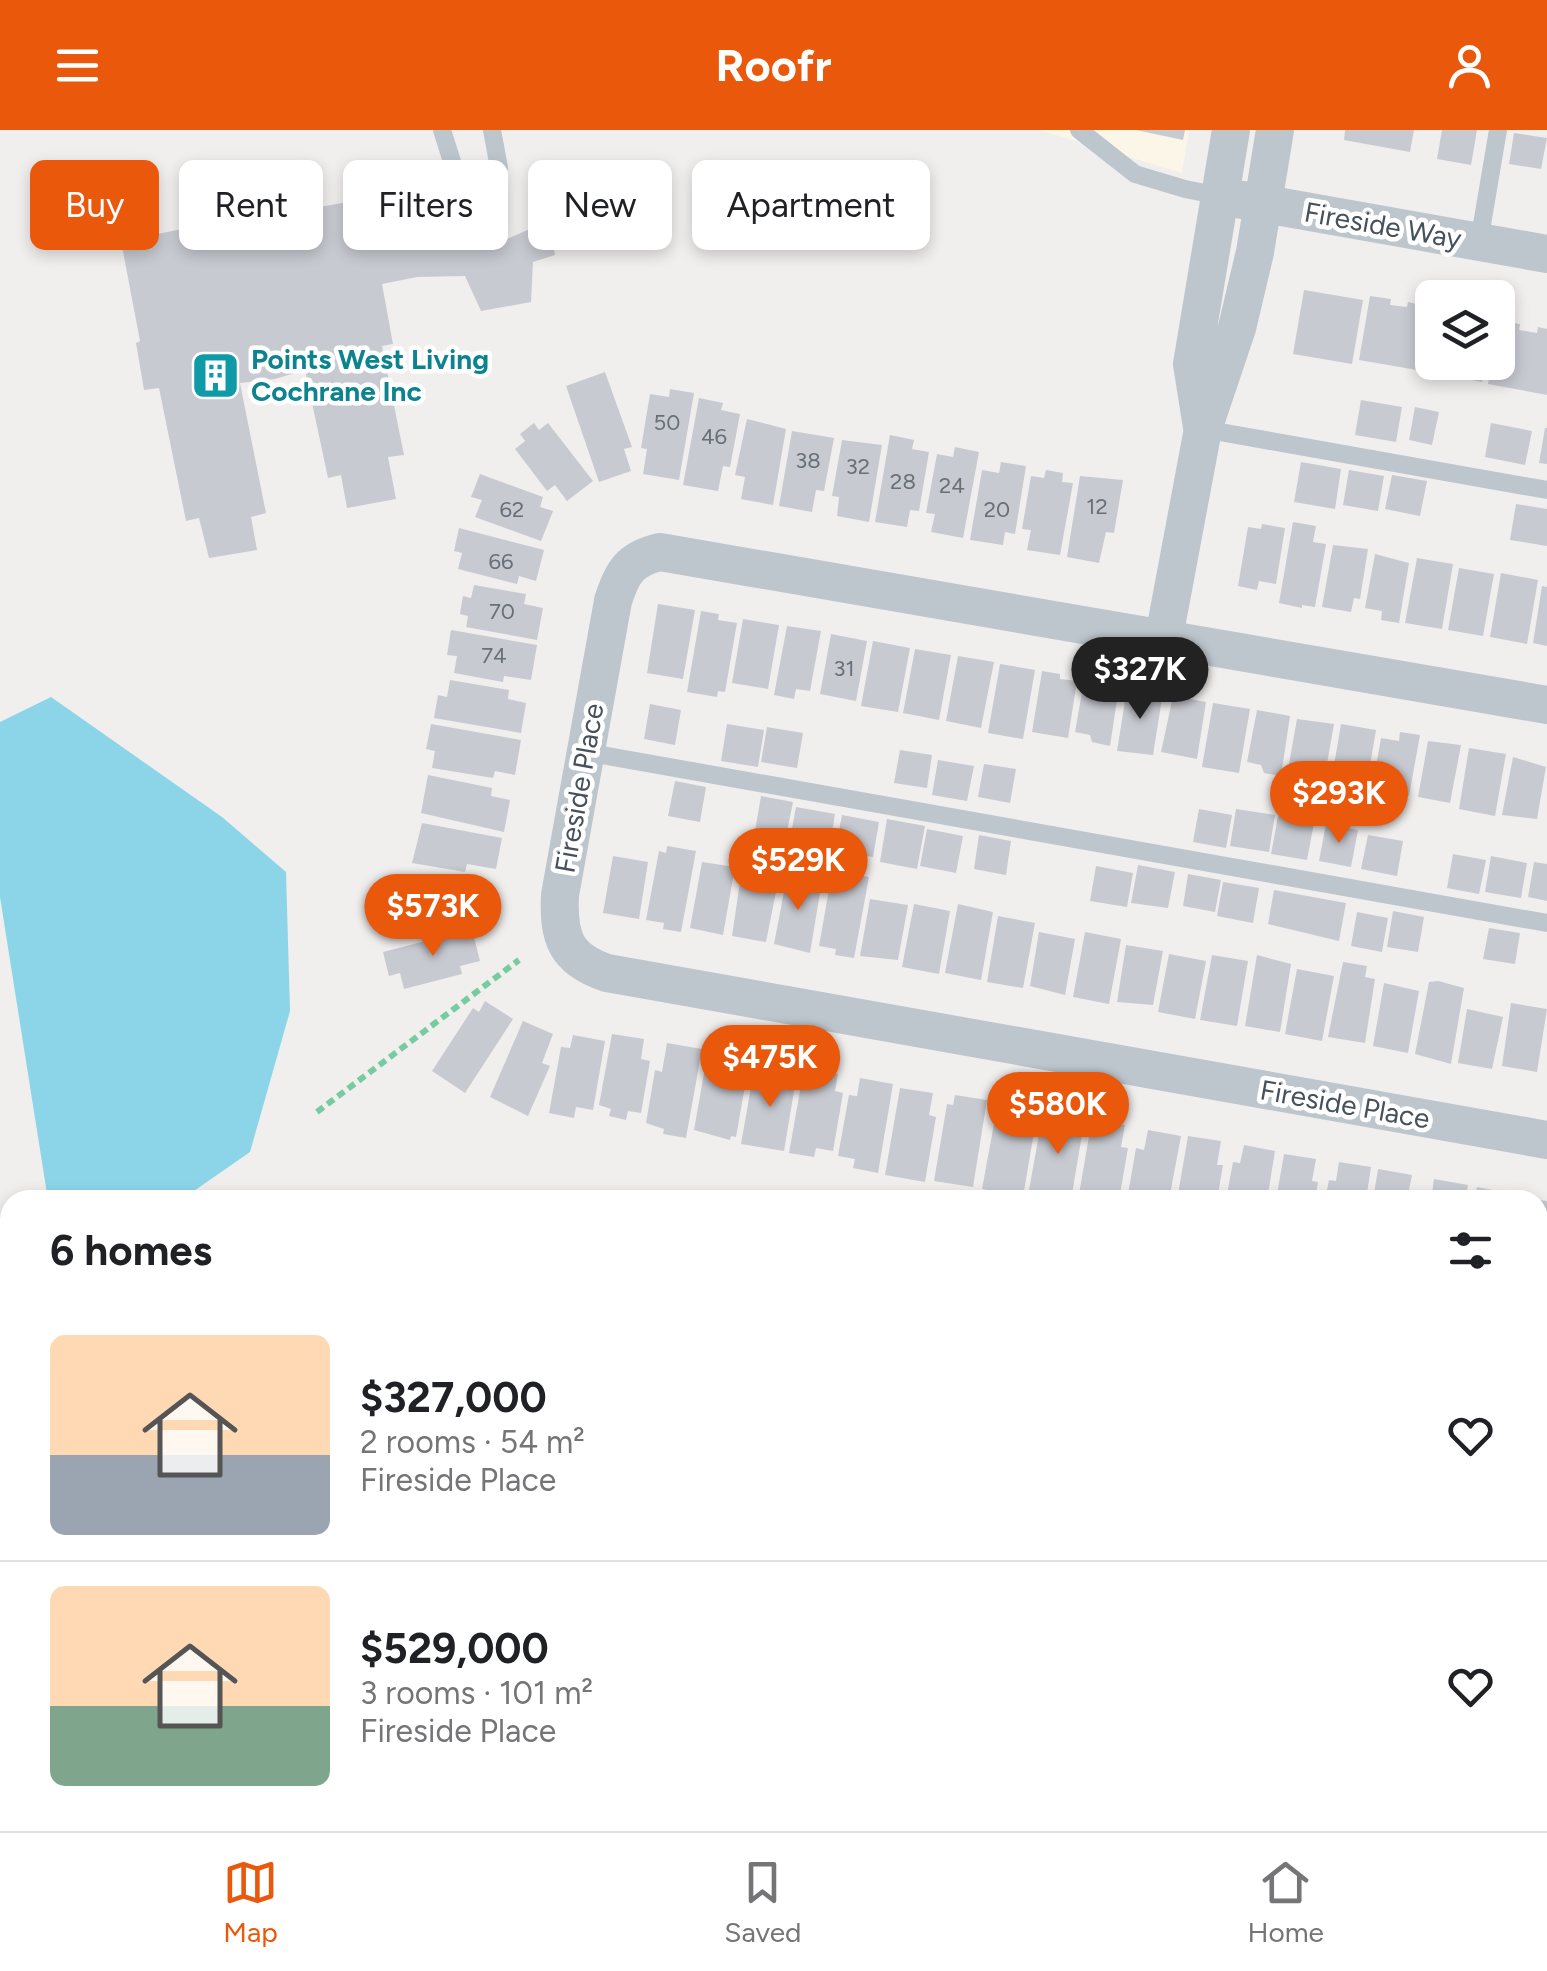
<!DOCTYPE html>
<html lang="en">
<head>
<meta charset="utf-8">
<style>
	:root { --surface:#fff; --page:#f6f6f6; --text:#202124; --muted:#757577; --line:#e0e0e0; --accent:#ea580c }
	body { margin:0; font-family:Figtree,sans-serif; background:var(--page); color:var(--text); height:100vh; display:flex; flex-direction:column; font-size:38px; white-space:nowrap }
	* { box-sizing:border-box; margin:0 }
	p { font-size:32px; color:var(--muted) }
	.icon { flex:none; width:55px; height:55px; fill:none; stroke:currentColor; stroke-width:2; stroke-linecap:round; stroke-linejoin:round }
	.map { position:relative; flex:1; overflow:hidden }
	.sheet { position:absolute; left:0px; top:1060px; width:1548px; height:642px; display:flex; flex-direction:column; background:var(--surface); border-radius:30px 30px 0 0; box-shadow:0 5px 15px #0003 }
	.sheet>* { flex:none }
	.hud { position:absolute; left:30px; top:30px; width:1000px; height:90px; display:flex; gap:20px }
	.controls { position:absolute; left:1415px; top:150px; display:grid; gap:20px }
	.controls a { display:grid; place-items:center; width:100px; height:100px; border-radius:15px; background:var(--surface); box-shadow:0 5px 15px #0003; font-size:50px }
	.price { position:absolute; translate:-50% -85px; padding:0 22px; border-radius:35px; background:var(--accent); color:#fff; font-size:32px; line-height:65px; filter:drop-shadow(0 2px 5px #0008) }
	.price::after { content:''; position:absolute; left:50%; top:60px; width:30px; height:22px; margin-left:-15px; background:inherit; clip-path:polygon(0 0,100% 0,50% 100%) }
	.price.active { background:#222; color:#fff }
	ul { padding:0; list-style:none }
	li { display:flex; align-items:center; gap:30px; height:250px; padding:0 50px }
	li+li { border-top:2px solid var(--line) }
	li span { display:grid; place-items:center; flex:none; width:280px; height:200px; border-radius:15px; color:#555 }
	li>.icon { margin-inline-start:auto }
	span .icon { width:120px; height:120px; fill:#fffc; stroke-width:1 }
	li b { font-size:42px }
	h2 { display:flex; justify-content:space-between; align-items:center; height:120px; padding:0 50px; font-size:42px }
	.tag { padding:0 35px; border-radius:15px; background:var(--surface); box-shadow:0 5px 15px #0003; font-size:35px; line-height:90px }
	.tag.active { background:var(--accent); color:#fff }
	header { display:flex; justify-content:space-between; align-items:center; height:130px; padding:0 50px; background:var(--accent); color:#fff; font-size:45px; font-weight:700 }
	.menu { display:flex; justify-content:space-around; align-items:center; height:140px; border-top:2px solid var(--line); background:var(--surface); font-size:28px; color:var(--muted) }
	.menu a { display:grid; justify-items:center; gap:5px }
	.menu .active { color:var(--accent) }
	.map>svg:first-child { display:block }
	.commercial { fill:#fbf6e8 }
	.green { fill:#beeed1 }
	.water { fill:#8cd5e9 }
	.building { fill:#c8cad1 }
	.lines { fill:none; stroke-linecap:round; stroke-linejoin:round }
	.path { stroke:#77cba2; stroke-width:6; stroke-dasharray:8 5; stroke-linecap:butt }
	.service { stroke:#bdc6cd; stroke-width:18 }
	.minor { stroke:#bdc6cd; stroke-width:38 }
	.primary { stroke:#afbdcd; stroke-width:55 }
	.labels { text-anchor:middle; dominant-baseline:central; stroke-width:9; stroke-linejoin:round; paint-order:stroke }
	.number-label { font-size:22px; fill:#676f78 }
	.street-label { font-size:28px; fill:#47515b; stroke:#fff }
	.culture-label { font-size:28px; font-weight:bold; fill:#0d838f; stroke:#fff; text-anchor:start }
</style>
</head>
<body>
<header><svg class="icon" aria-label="menu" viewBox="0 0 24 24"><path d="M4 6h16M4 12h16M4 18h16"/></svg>Roofr<svg class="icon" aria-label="person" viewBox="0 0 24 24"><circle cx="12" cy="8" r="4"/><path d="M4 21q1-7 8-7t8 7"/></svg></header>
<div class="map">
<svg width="1547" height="1701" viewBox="0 0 1547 1701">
	<rect width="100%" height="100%" fill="#f1eeee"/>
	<path class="commercial" d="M1039 0H1189L1182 43Z"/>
	<path class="green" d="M0 1571 10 1629V1681H0Z"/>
	<path class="water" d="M51 567 222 687 286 742 290 881 250 1022 181 1070H48L0 767V592Z"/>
	<path class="building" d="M1136 0H1185L1183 10Z
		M1345 0H1414L1410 22 1344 10Z
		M1442 0H1477L1471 35 1437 29Z
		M1514 3 1547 8 1541 39 1509 34Z
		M428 58 439 111 481 113 507 109 548 91 555 125 533 132 531 172 481 181 465 146 417 147 382 154 393 214 382 216 404 325 388 327 396 369 347 378 341 345 328 348 305 240 275 249 240 253 266 383 251 387 257 420 209 428 199 388 186 391 159 258 144 260 136 213 140 211 121 111 198 96 201 115 288 101 285 83Z
		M1304 160 1363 170 1352 234 1293 224Z
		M1370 166 1391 169 1390 175 1407 177 1408 172 1429 177 1417 240 1359 230Z
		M1499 191 1520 194 1519 200 1537 203 1538 197 1547 199V265L1488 254 1492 232H1498Z
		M1431 200 1432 232H1486L1482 252 1423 241Z
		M605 242 632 317 624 319 631 341 599 352 566 256Z
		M670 259 694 263 679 350 643 344 647 319 641 318 650 264 669 267Z
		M699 268 723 273 721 280 740 284 730 337 723 336 718 361 683 355Z
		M1361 270 1402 277 1396 312 1355 305Z
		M1415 277 1439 282 1432 315 1409 310Z
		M747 289 786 299 773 375 741 369 745 347 735 345Z
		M534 293 539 300 548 293 593 351 567 371 555 355 547 361 515 319 525 311 520 304Z
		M1491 293 1532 301 1525 335 1485 327Z
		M1545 298H1547V334L1539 333Z
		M792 301 834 308 824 361 816 360 812 382 779 376Z
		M890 305 914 310 912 319 929 322 919 381 910 380 907 397 875 392Z
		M842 310 882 315 869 392 837 386 839 367 832 366Z
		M955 317 979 322 963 408 931 402 935 384 926 383 937 324 953 327Z
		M1001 332 1026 336 1015 404 1005 402 1003 415 970 410 982 340 999 343Z
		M1301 332 1341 339 1335 379 1294 372Z
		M1046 340 1063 343 1062 352 1073 353 1060 425 1027 420 1031 400 1022 399 1031 346 1044 348Z
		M1349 340 1384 346 1378 381 1343 375Z
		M480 344 543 367 540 377 553 381 541 411 475 387 482 370 471 367Z
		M1392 345 1427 351 1420 386 1385 379Z
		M1080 346 1123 350 1114 403 1106 402 1099 433 1067 427Z
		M1516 374 1547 379V416L1510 410Z
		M1293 392 1316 396 1313 412 1326 414 1315 477 1302 475V478L1279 473Z
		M1262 394 1285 398 1276 454 1259 451 1257 460 1238 456 1248 397 1261 399Z
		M459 398 544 420 536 451 519 446 517 454 458 439 462 423 454 421Z
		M1333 415 1368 419 1360 469 1354 468 1351 482 1322 477Z
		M1375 424 1409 433 1399 493 1381 490 1382 481 1365 478Z
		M1417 428 1453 434 1442 499 1405 493Z
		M1459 438 1494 444 1483 506 1448 500Z
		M1501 443 1538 450 1527 514 1490 507Z
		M474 455 526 464 524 474 543 478 537 510 466 497 468 486 460 484 463 466 471 468Z
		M1542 456 1547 457V516L1533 513Z
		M658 474 695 480 683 549 647 543Z
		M701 481 719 484 718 490 737 493 725 562 718 561 717 567 687 562Z
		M743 489 779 495 768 559 732 553Z
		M787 496 821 501 810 561 796 559 794 569 774 565Z
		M451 500 537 515 531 550 504 546 503 552 454 543 457 526 447 525Z
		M831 504 867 511 856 571 820 564Z
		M873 511 910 518 898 582 861 576Z
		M915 519 951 525 939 590 903 583Z
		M958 526 994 532 981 598 946 591Z
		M1000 534 1035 540 1023 609 988 603Z
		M1042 541 1060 544V549L1077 551 1068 608 1032 602Z
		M450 550 509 560 508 569 526 573 521 603 434 588 438 565 447 567Z
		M1084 551 1119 557 1110 616 1092 612 1090 605 1075 602Z
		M1134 557 1163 562 1153 625 1117 621 1125 571 1131 572Z
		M1173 566 1206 572 1197 629 1161 622Z
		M1213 573 1250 579 1239 643 1202 637Z
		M650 574 681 580 675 615 644 609Z
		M1257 580 1290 586 1281 646 1264 643 1261 635 1247 632Z
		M1297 589 1334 594 1324 651 1287 645Z
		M431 594 521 610 515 645 495 641 493 648 432 638 435 621 426 619Z
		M727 594 764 600 758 637 721 631Z
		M1341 594 1376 600 1366 659 1331 653Z
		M767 597 803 603 797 638 761 632Z
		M1400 602 1420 605 1409 666 1372 659 1381 608 1399 611Z
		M1428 611 1461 615 1450 673 1418 667Z
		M1469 618 1506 624 1495 686 1459 679Z
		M900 620 932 625 927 658 894 653Z
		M1513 627 1546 637 1537 689 1502 685Z
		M938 630 974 636 967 671 932 665Z
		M984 634 1016 639 1010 673 978 667Z
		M428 645 492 658 491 666 510 670 504 702 421 683Z
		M675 651 706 657 700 692 668 686Z
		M761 666 793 672 786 706 755 701Z
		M796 677 835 684 829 722 789 715Z
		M1199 679 1232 685 1226 718 1193 712Z
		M1236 679 1275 685 1269 722 1230 716Z
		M842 685 879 692 873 727 835 721Z
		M1278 686 1314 693 1307 730 1271 724Z
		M887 689 925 696 917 739 880 732Z
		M422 693 502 708 496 739 467 734 465 742 412 733Z
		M1326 694 1358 700 1351 737 1319 731Z
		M927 699 963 706 956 743 920 736Z
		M979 705 1011 711 1006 745 974 739Z
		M1368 705 1403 711 1397 746 1361 739Z
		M667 716 696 721 681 802 663 799 664 793 646 790 659 721 666 723Z
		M1453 724 1486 730 1479 764 1447 758Z
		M613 726 648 732 639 789 603 783Z
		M1491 726 1527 733 1521 768 1485 762Z
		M702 732 735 737 723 805 690 798Z
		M1534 732 1547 734V771L1528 767Z
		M1138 735 1175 742 1168 778 1131 773Z
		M1096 736 1133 743 1127 777 1090 771Z
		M788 741 813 745 811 756 821 757 810 823 774 814Z
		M840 742 869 747 854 828 835 825 836 819 819 816 831 748 838 749Z
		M1188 744 1221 750 1215 782 1183 776Z
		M741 745 778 752 766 812 732 806Z
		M404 750 462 751V758L480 759 479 792 401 789Z
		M1223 752 1259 758 1253 793 1217 786Z
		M1274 760 1346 773 1339 811 1268 794Z
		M870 769 908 775 898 830 860 826Z
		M914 774 950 781 939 844 902 837Z
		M958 774 993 782 981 850 945 843Z
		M1393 781 1424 787 1418 822 1387 817Z
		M1357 782 1388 788 1382 822 1351 816Z
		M998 786 1035 793 1023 858 987 852Z
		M1489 798 1520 803 1515 834 1483 829Z
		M472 799 480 831 460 836 462 844 404 859 400 843 389 846 383 822Z
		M1039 802 1075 809 1065 865 1030 856Z
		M1085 802 1121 809 1109 874 1073 867Z
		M1126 815 1163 821 1153 875 1117 872Z
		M1169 824 1206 831 1195 889 1158 882Z
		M1212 825 1248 831 1237 896 1200 890Z
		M1257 825 1291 834 1280 902 1245 896Z
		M1343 832 1367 836 1365 847 1375 849 1365 913 1328 907Z
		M1297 839 1334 846 1322 911 1285 904Z
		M1438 851 1464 858 1451 934 1415 924 1429 852Z
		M1384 853 1419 861 1408 923 1373 916Z
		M485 871 513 889 465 963 432 941 473 878 479 882Z
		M1511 873 1547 879 1537 942 1502 936Z
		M1467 879 1503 887 1492 939 1458 933Z
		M523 891 553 904 542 933 550 936 528 986 490 967Z
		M612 904 644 909 641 929 650 931 641 983 628 981 626 990 609 986 611 979 599 975Z
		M573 905 605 911 593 980 576 977 574 988 549 983 561 917 570 918Z
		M667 913 702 919 686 1008 663 1004 664 999 646 993 655 940 662 942Z
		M707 926 739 931 735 954 745 956 736 1007 731 1006 730 1010 694 1000Z
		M764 937 797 943 784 1021 741 1014 751 957 760 959Z
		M804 938 838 944 835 961 843 963 833 1021 816 1018 814 1027 789 1023Z
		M860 948 893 954 878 1043 853 1038 855 1029 838 1026 849 965 857 966Z
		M900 958 933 963 929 985 936 987 925 1052 885 1045Z
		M955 965 987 970 973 1057 934 1051 947 974 953 975Z
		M998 972 1031 978 1027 1000 1034 1002 1023 1067 982 1059Z
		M1052 981 1085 987 1071 1070H1044L1046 1063 1029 1060 1040 999 1048 1001Z
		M1092 989 1125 995 1121 1017 1128 1018 1119 1070H1078Z
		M1148 1000 1181 1006 1169 1070H1127L1136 1018 1144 1020Z
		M1188 1006 1221 1011 1217 1035H1223L1217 1070H1177Z
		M1244 1015 1275 1021 1267 1070H1226L1233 1032 1240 1033Z
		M1284 1024 1316 1029 1312 1051 1318 1052 1315 1070H1276Z
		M1339 1032 1371 1037 1366 1070H1325L1329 1050 1336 1051Z
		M1378 1039 1412 1045 1407 1070H1373Z
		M1434 1049 1468 1055 1465 1070H1431Z
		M1477 1057 1508 1063 1507 1070H1474Z
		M1538 1070 1547 1071V1159L1538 1157Z"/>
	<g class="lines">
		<path class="path" d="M317 982 519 830"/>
		<path class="service" d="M442 0 460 57 485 61 499 38 492 0
			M1079 0 1135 44 1185 59 1220 66
			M1479 112 1498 0
			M1203 299 1547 360
			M585 622 1547 793"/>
		<path class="minor" d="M1220 66 1547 124
			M1202 297 1192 234 1231 0
			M1164 507 1203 299 1237 198 1255 122 1275 0
			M1547 575 660 422C630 429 622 442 613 471L560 765C558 807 565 829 607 843L1547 1010"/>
		<path class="primary" d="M0 1294 10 1351
			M69 1692 70 1701"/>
	</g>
	<defs>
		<symbol id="building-square" viewBox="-11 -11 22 22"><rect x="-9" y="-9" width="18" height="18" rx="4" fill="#0f9aa8" stroke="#fff"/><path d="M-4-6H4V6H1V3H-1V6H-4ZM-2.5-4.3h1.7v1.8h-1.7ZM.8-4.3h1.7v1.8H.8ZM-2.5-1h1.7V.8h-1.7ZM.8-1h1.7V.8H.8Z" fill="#fff"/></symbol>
	</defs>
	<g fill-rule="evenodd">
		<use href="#building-square" x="188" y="218" width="55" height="55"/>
	</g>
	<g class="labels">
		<g class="number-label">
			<text x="667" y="292">50</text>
			<text x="714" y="306">46</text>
			<text x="808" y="330">38</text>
			<text x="858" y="336">32</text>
			<text x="903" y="351">28</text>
			<text x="952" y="355">24</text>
			<text x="1097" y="376">12</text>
			<text x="512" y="379">62</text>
			<text x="997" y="379">20</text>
			<text x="501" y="431">66</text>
			<text x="502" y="481">70</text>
			<text x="494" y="525">74</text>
			<text x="844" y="538">31</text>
		</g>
		<g class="street-label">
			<text transform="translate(1383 95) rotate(10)">Fireside Way</text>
			<text transform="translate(579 658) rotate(-80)">Fireside Place</text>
			<text transform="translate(1345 974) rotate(10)">Fireside Place</text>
		</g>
		<g class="culture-label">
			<text x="251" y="229">Points West Living<tspan x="251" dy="32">Cochrane Inc</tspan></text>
		</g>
	</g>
</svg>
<div class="controls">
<a><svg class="icon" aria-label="layers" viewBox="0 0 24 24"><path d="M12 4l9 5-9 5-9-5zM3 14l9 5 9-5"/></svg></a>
</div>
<b class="price active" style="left:1140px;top:592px">$327K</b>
<b class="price" style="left:1339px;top:716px">$293K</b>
<b class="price" style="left:798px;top:783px">$529K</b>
<b class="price" style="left:433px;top:829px">$573K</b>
<b class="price" style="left:770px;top:980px">$475K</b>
<b class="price" style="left:1058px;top:1027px">$580K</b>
<div class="hud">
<a class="tag active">Buy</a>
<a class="tag">Rent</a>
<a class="tag">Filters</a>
<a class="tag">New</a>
<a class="tag">Apartment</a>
</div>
<section class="sheet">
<h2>6 homes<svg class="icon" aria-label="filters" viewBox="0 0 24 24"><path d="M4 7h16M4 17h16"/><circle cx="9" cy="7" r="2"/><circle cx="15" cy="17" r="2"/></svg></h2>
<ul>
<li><span style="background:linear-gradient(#ffd9b3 60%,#9aa5b1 0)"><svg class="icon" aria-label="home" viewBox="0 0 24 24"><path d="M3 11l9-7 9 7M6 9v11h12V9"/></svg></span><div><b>$327,000</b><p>2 rooms · 54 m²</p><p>Fireside Place</p></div><svg class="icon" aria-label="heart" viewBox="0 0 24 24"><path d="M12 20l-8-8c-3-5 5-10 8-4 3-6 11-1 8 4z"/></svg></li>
<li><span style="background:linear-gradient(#ffd9b3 60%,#7fa58c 0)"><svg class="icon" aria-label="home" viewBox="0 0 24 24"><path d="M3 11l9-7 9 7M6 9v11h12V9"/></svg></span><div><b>$529,000</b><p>3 rooms · 101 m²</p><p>Fireside Place</p></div><svg class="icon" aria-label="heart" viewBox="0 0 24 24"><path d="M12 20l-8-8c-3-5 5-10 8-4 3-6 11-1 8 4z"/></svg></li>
</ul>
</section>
</div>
<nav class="menu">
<a class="active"><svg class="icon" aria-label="map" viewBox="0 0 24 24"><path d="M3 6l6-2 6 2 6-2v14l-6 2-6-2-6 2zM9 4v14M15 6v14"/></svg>Map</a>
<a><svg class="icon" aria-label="saved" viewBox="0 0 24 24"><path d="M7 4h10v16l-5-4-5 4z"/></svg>Saved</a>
<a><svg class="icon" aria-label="home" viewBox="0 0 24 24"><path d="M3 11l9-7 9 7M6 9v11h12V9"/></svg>Home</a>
</nav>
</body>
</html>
